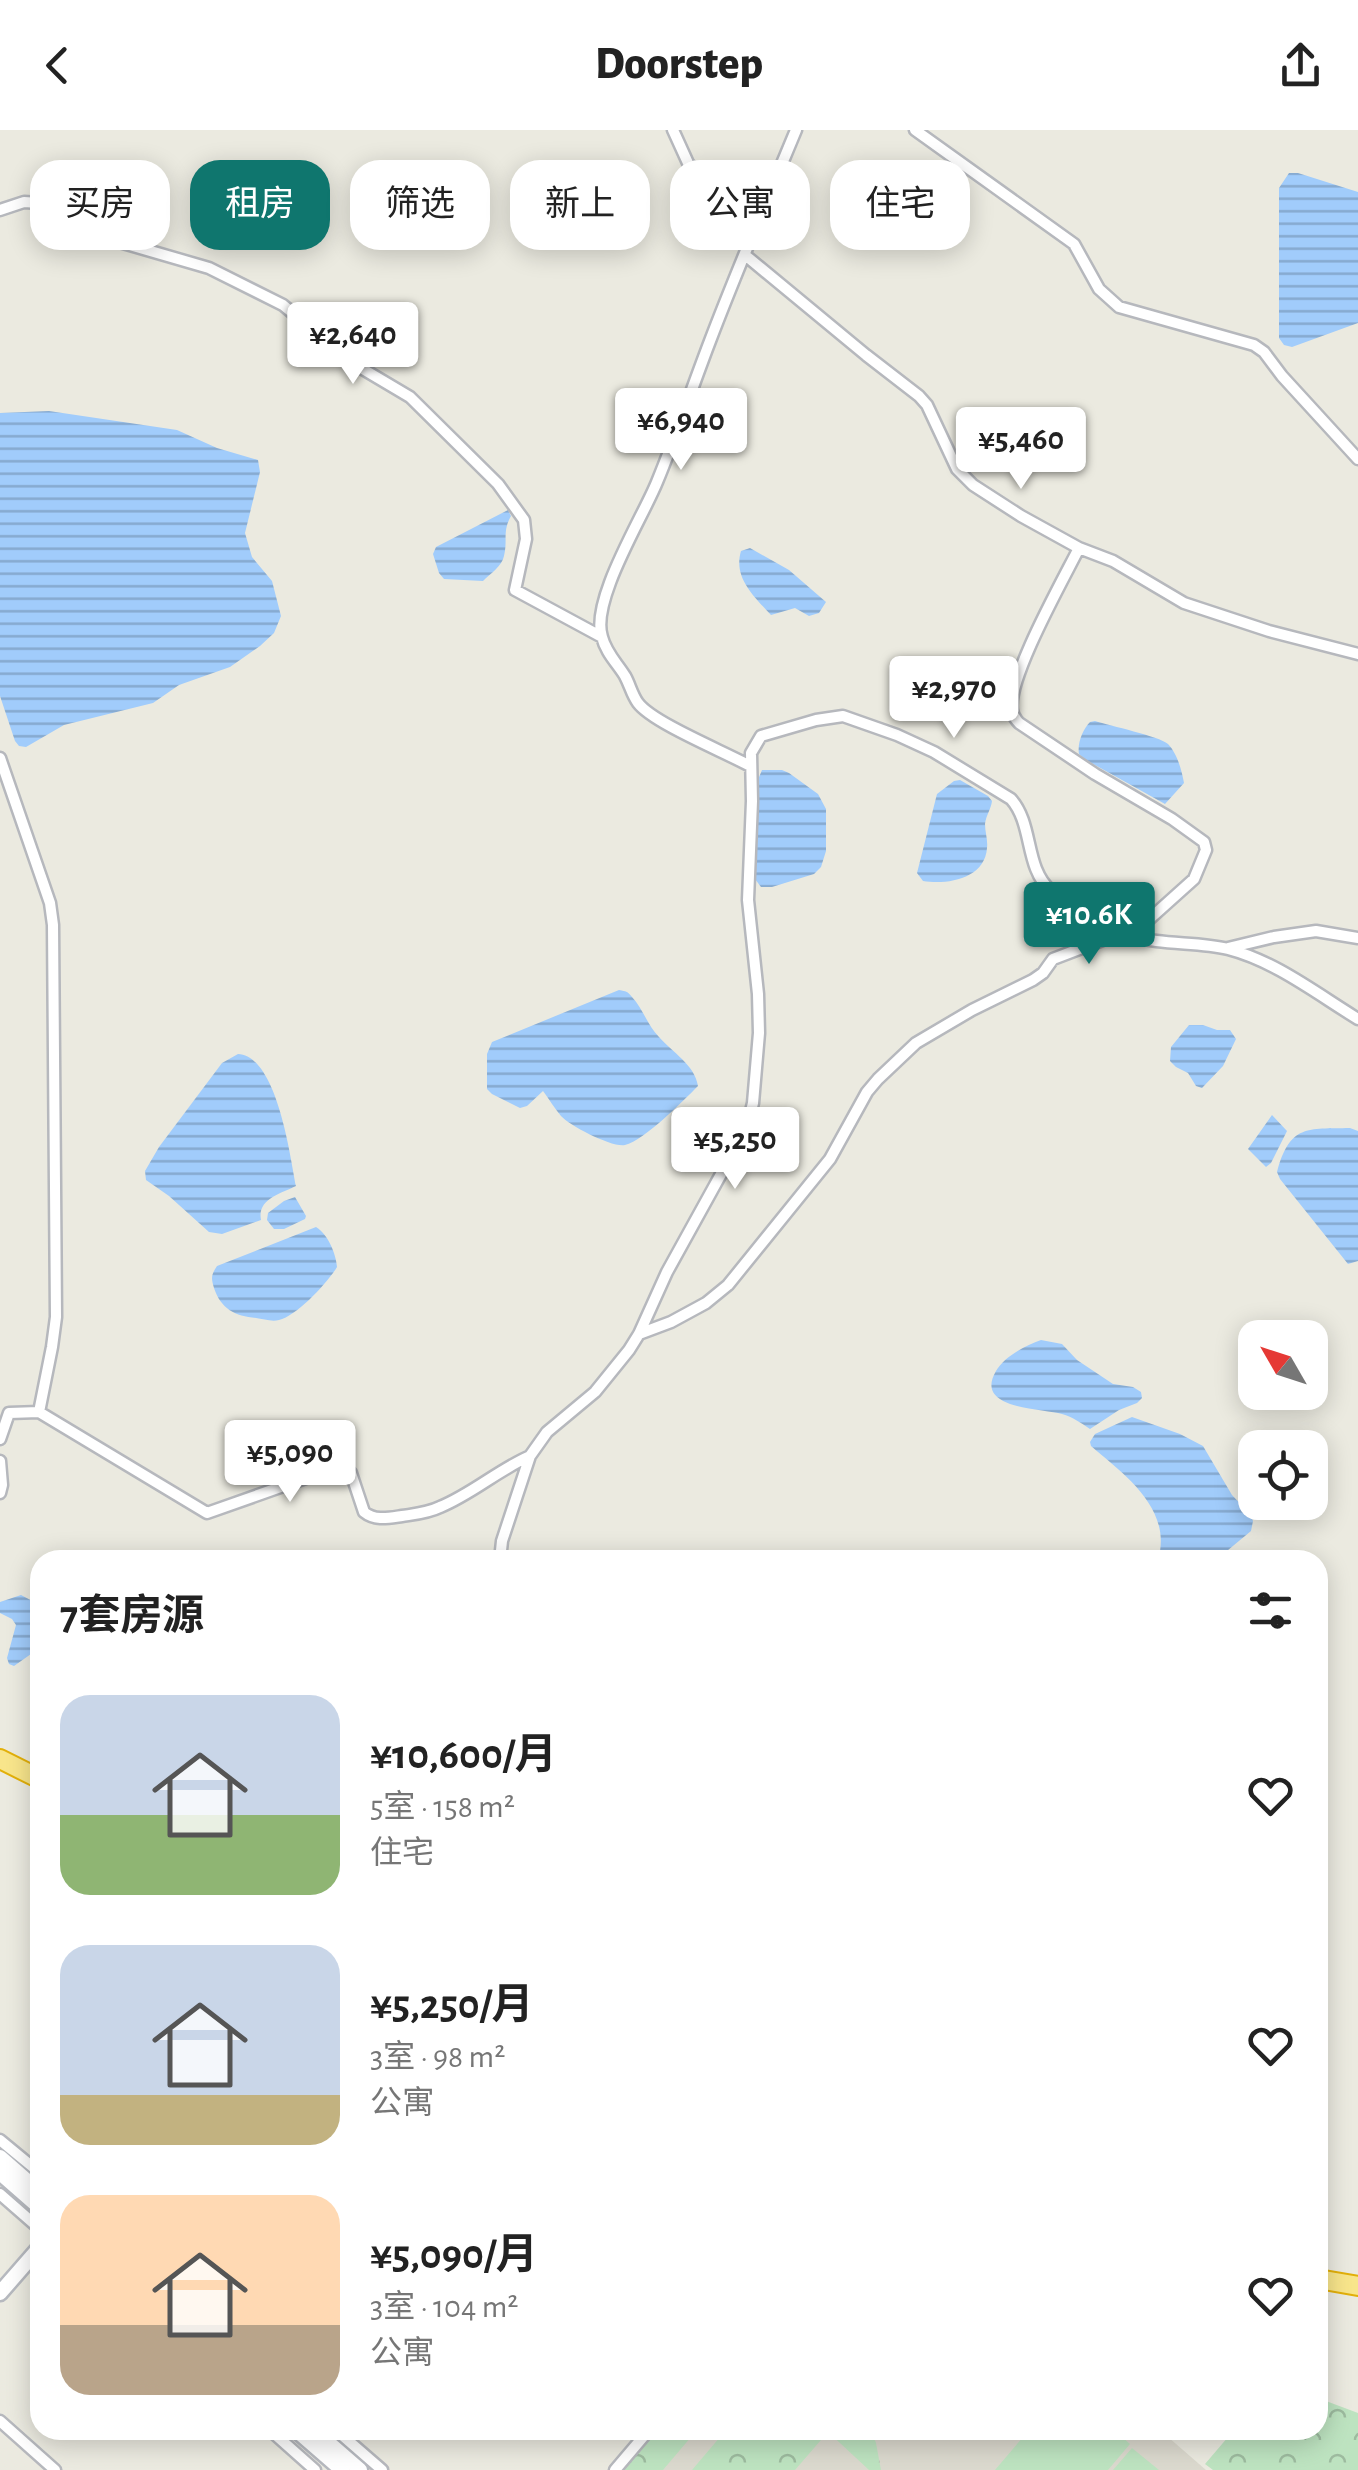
<!DOCTYPE html>
<html lang="zh">
<head>
<meta charset="utf-8">
<style>
	:root { --surface:#fff; --page:#f6f6f6; --text:#222; --muted:#767676; --accent:#0f766e }
	body { margin:0; font-family:"Alegreya Sans","Noto Sans SC",sans-serif; background:var(--page); color:var(--text); height:100vh; display:flex; flex-direction:column; font-size:38px; white-space:nowrap }
	* { box-sizing:border-box; margin:0 }
	p { font-size:32px; color:var(--muted) }
	.icon { flex:none; width:55px; height:55px; fill:none; stroke:currentColor; stroke-width:2; stroke-linecap:round; stroke-linejoin:round }
	.map { position:relative; flex:1; overflow:hidden }
	.drawer { position:absolute; left:30px; top:1420px; width:1298px; height:890px; display:flex; flex-direction:column; background:var(--surface); border-radius:30px; box-shadow:0 5px 25px #0003 }
	.drawer>* { flex:none }
	.top-card { position:absolute; left:30px; top:30px; width:1300px; height:90px; display:flex; gap:20px }
	.needle { width:65px; rotate:309deg }
	.fabs { position:absolute; left:1238px; top:1190px; display:grid; gap:20px }
	.fabs a { display:grid; place-items:center; width:90px; height:90px; border-radius:20px; background:var(--surface); box-shadow:0 5px 25px #0003; font-size:50px }
	.price { position:absolute; translate:-50% -85px; padding:0 22px; border-radius:10px; background:#fff; color:#222; font-size:32px; line-height:65px; filter:drop-shadow(0 2px 5px #0008) }
	.price::after { content:''; position:absolute; left:50%; top:60px; width:30px; height:22px; margin-left:-15px; background:inherit; clip-path:polygon(0 0,100% 0,50% 100%) }
	.price.active { background:var(--accent); color:#fff }
	ul { padding:0; list-style:none }
	li { display:flex; align-items:center; gap:30px; height:250px; padding:0 30px }
	li span { display:grid; place-items:center; flex:none; width:280px; height:200px; border-radius:30px; color:#555 }
	li>.icon { margin-inline-start:auto }
	span .icon { width:120px; height:120px; fill:#fffc; stroke-width:1 }
	li b { font-size:42px }
	h2 { display:flex; justify-content:space-between; align-items:center; height:120px; padding:0 30px; font-size:42px }
	.tag { padding:0 35px; border-radius:30px; background:var(--surface); box-shadow:0 5px 25px #0003; font-size:35px; line-height:90px }
	.tag.active { background:var(--accent); color:#fff }
	header { display:flex; justify-content:space-between; align-items:center; height:130px; padding:0 30px; background:var(--surface); font-size:45px; font-weight:800 }
	.map>svg:first-child { display:block }
	.education { fill:#dbd9ce }
	.forest { fill:url(#forest-crowns) }
	.pitch { fill:#bde3c0 }
	.water { fill:url(#water-rules) }
	.lines { fill:none; stroke-linecap:round; stroke-linejoin:round }
	.street-casing { stroke:#b6b8bd; stroke-width:15 }
	.secondary-casing { stroke:#b6b9bf; stroke-width:19 }
	.highway-casing { stroke:#e3b009; stroke-width:22 }
	.street { stroke:#fff; stroke-width:10 }
	.secondary { stroke:#fff; stroke-width:14 }
	.highway { stroke:#f8e58b; stroke-width:18 }
</style>
</head>
<body>
<header><svg class="icon" aria-label="back" viewBox="0 0 24 24"><path d="M15 5l-7 7 7 7"/></svg>Doorstep<svg class="icon" aria-label="share" viewBox="0 0 24 24"><path d="M12 15V3M7 8l5-5 5 5M5 13v7h14v-7"/></svg></header>
<div class="map">
<svg width="1358" height="2340" viewBox="0 0 1358 2340">
	<defs>
		<pattern id="forest-crowns" width="20" height="18" patternUnits="userSpaceOnUse" patternTransform="scale(2.5)"><rect width="20" height="18" fill="#bde3c0"/><path d="M2 6a3 3 0 1 1 6 0M12 15a3 3 0 1 1 6 0" fill="none" stroke="#9dbb9f"/></pattern>
		<pattern id="water-rules" width="6" height="5" patternUnits="userSpaceOnUse" patternTransform="scale(2.5)"><rect width="6" height="5" fill="#a1ccfb"/><path d="M0 2.5h6" fill="none" stroke="#86a9cf"/></pattern>
	</defs>
	<rect width="100%" height="100%" fill="#ebeae0"/>
	<path class="education" d="M654 2300H1160L1206 2340H619Z"/>
	<path class="forest" d="M1318 2268 1358 2283V2340H1213L1205 2334 1234 2300H1318Z
		M658 2300H697L663 2340H624Z
		M726 2300H810L821 2310 795 2340H692Z
		M826 2300H871L876 2313 881 2340H869Z"/>
	<path class="pitch" d="M1029 2300H1114L1130 2314 1108 2340H995Z
		M1132 2318 1159 2340H1113Z"/>
	<path class="water" d="M1289 43H1298L1358 62V193L1292 217 1284 215 1279 208V58Z
		M49 281 177 300 217 318 258 330 260 342 245 403 252 427 272 451 281 486 274 503 260 516 230 537 179 555 153 573 64 595 26 617 19 616 15 611 0 566V283Z
		M508 380 511 386C502 402 508 410 504 426 502 436 490 444 483 451L444 449 439 443 433 424 436 417Z
		M750 418 789 440 826 472 819 483 809 486 795 478 771 485C754 466 733 448 741 421Z
		M1095 591C1110 596 1159 606 1168 614 1177 623 1182 641 1184 653L1165 674 1086 630 1079 624C1077 613 1083 599 1090 592Z
		M762 640H782L789 643 818 664 826 679V721L821 737 814 744 772 757H761L755 749 757 652Z
		M960 650 988 666 992 671C991 679 986 685 985 694 985 702 988 710 987 718 985 749 947 755 923 751L917 743 937 664 954 651Z
		M619 860C627 862 626 860 632 867 643 879 648 896 659 907 672 922 695 935 698 956 683 971 645 1010 625 1015 613 1018 570 996 561 986 555 979 549 969 543 961L527 976 520 978 492 964 487 959V924L492 912Z
		M1189 895H1203L1217 900H1230L1236 909 1223 936 1202 958 1196 956 1188 943 1176 937 1170 931 1171 917Z
		M238 924C277 926 290 1025 296 1056 280 1064 257 1069 261 1090L222 1104 209 1102 169 1066 146 1050 145 1041 159 1017 222 933Z
		M1272 985 1287 1001 1271 1033 1266 1037 1248 1019Z
		M1350 998 1358 1001V1131L1348 1134 1280 1049 1277 1042C1290 994 1307 999 1350 998Z
		M295 1067 306 1086 305 1089 284 1099H274L267 1090 268 1083 284 1071Z
		M316 1097C328 1104 336 1124 337 1137 328 1152 297 1186 279 1190 272 1192 263 1189 256 1188 235 1186 221 1179 214 1158 211 1148 211 1145 217 1136Z
		M1041 1210 1062 1214 1077 1230 1113 1254 1133 1257 1141 1262 1142 1268 1137 1273 1119 1280 1090 1299C1081 1293 1073 1287 1062 1284 1043 1278 973 1280 996 1241 1004 1227 1026 1215 1041 1210Z
		M1132 1287 1180 1304 1203 1316 1232 1365 1249 1383 1253 1391 1251 1401 1216 1430H1158C1173 1379 1125 1345 1091 1316L1090 1312 1095 1304Z
		M21 1465 40 1475V1526L31 1524 14 1536 9 1534 7 1528 16 1495 12 1489 0 1483V1472Z"/>
	<g class="lines">
		<defs>
			<path id="street" d="M673 0 688 33 736 93 748 116
				M915 0 1074 114 1099 159 1119 177 1254 215 1264 222 1282 246 1358 329
				M0 80 24 72 39 73 78 100 209 138 283 175 351 232 410 267 498 354 524 390 526 409 515 460 602 507
				M745 125 866 225 919 266 927 275 957 339 973 355 1021 386 1079 418 1113 431 1184 473 1269 501 1358 524
				M0 628 50 773 53 795 56 1187 52 1217 39 1282
				M750 636C725 622 653 593 638 573 632 565 630 555 625 546 617 533 606 523 602 507 590 471 643 387 657 352 676 306 692 258 710 211 737 140 767 70 796 0
				M1129 805C1162 816 1196 811 1228 819 1275 831 1317 864 1358 889
				M1228 818 1274 807 1316 801 1358 808
				M639 1204 671 1192 706 1173 728 1155 830 1029 867 962 878 949 916 913 972 880 1033 850 1043 843 1053 829 1108 808 1124 807 1135 802 1194 749 1206 720 1204 712 1172 689 1095 644 1019 593C1015 588 1013 587 1012 580 1007 549 1063 450 1079 418
				M0 1309 9 1283 39 1282 207 1383 323 1342 345 1338 351 1343 364 1382C375 1391 388 1388 402 1386 415 1384 428 1383 440 1377 472 1364 498 1340 530 1326
				M0 1331 2 1355 0 1363
				M500 1430 502 1411 530 1326 547 1302 595 1262 629 1220 639 1204 667 1142 747 997 753 973 759 903 758 864 748 770 752 671 751 623 761 606 816 590 843 586 897 605 934 622 1011 669C1034 695 1024 737 1051 761L1124 807
				M0 2010 40 2043
				M0 2064 40 2099
				M0 2291 55 2340
				M270 2300 315 2340
				M336 2300 382 2340
				M615 2340 649 2300"/>
			<path id="secondary" d="M0 2027 40 2062
				M0 2043 40 2078
				M0 2163 40 2117
				M296 2300 342 2340
				M314 2300 360 2340"/>
			<path id="highway" d="M0 1629 40 1649
				M1318 2149 1358 2156"/>
		</defs>
		<use href="#street" class="street-casing"/>
		<use href="#secondary" class="secondary-casing"/>
		<use href="#highway" class="highway-casing"/>
		<use href="#street" class="street"/>
		<use href="#secondary" class="secondary"/>
		<use href="#highway" class="highway"/>
	</g>
</svg>
<div class="fabs">
<a><svg class="needle" viewBox="-14 -14 28 28"><path d="M0-13l5 13h-10z" fill="#e53935"/><path d="M0 13l5-13h-10z" fill="#767676"/></svg></a>
<a><svg class="icon" aria-label="locate" viewBox="0 0 24 24"><circle cx="12" cy="12" r="6"/><path d="M12 2v4M12 18v4M2 12h4M18 12h4"/></svg></a>
</div>
<b class="price" style="left:353px;top:257px">¥2,640</b>
<b class="price" style="left:681px;top:343px">¥6,940</b>
<b class="price" style="left:1021px;top:362px">¥5,460</b>
<b class="price" style="left:954px;top:611px">¥2,970</b>
<b class="price active" style="left:1089px;top:837px">¥10.6K</b>
<b class="price" style="left:735px;top:1062px">¥5,250</b>
<b class="price" style="left:290px;top:1375px">¥5,090</b>
<div class="top-card">
<a class="tag">买房</a>
<a class="tag active">租房</a>
<a class="tag">筛选</a>
<a class="tag">新上</a>
<a class="tag">公寓</a>
<a class="tag">住宅</a>
</div>
<section class="drawer">
<h2>7套房源<svg class="icon" aria-label="filters" viewBox="0 0 24 24"><path d="M4 7h16M4 17h16"/><circle cx="9" cy="7" r="2"/><circle cx="15" cy="17" r="2"/></svg></h2>
<ul>
<li><span style="background:linear-gradient(#c9d6e8 60%,#8fb573 0)"><svg class="icon" aria-label="home" viewBox="0 0 24 24"><path d="M3 11l9-7 9 7M6 9v11h12V9"/></svg></span><div><b>¥10,600/月</b><p>5室 · 158 m²</p><p>住宅</p></div><svg class="icon" aria-label="heart" viewBox="0 0 24 24"><path d="M12 20l-8-8c-3-5 5-10 8-4 3-6 11-1 8 4z"/></svg></li>
<li><span style="background:linear-gradient(#c9d6e8 75%,#c2b280 0)"><svg class="icon" aria-label="home" viewBox="0 0 24 24"><path d="M3 11l9-7 9 7M6 9v11h12V9"/></svg></span><div><b>¥5,250/月</b><p>3室 · 98 m²</p><p>公寓</p></div><svg class="icon" aria-label="heart" viewBox="0 0 24 24"><path d="M12 20l-8-8c-3-5 5-10 8-4 3-6 11-1 8 4z"/></svg></li>
<li><span style="background:linear-gradient(#ffd9b3 65%,#b9a48a 0)"><svg class="icon" aria-label="home" viewBox="0 0 24 24"><path d="M3 11l9-7 9 7M6 9v11h12V9"/></svg></span><div><b>¥5,090/月</b><p>3室 · 104 m²</p><p>公寓</p></div><svg class="icon" aria-label="heart" viewBox="0 0 24 24"><path d="M12 20l-8-8c-3-5 5-10 8-4 3-6 11-1 8 4z"/></svg></li>
</ul>
</section>
</div>
</body>
</html>
